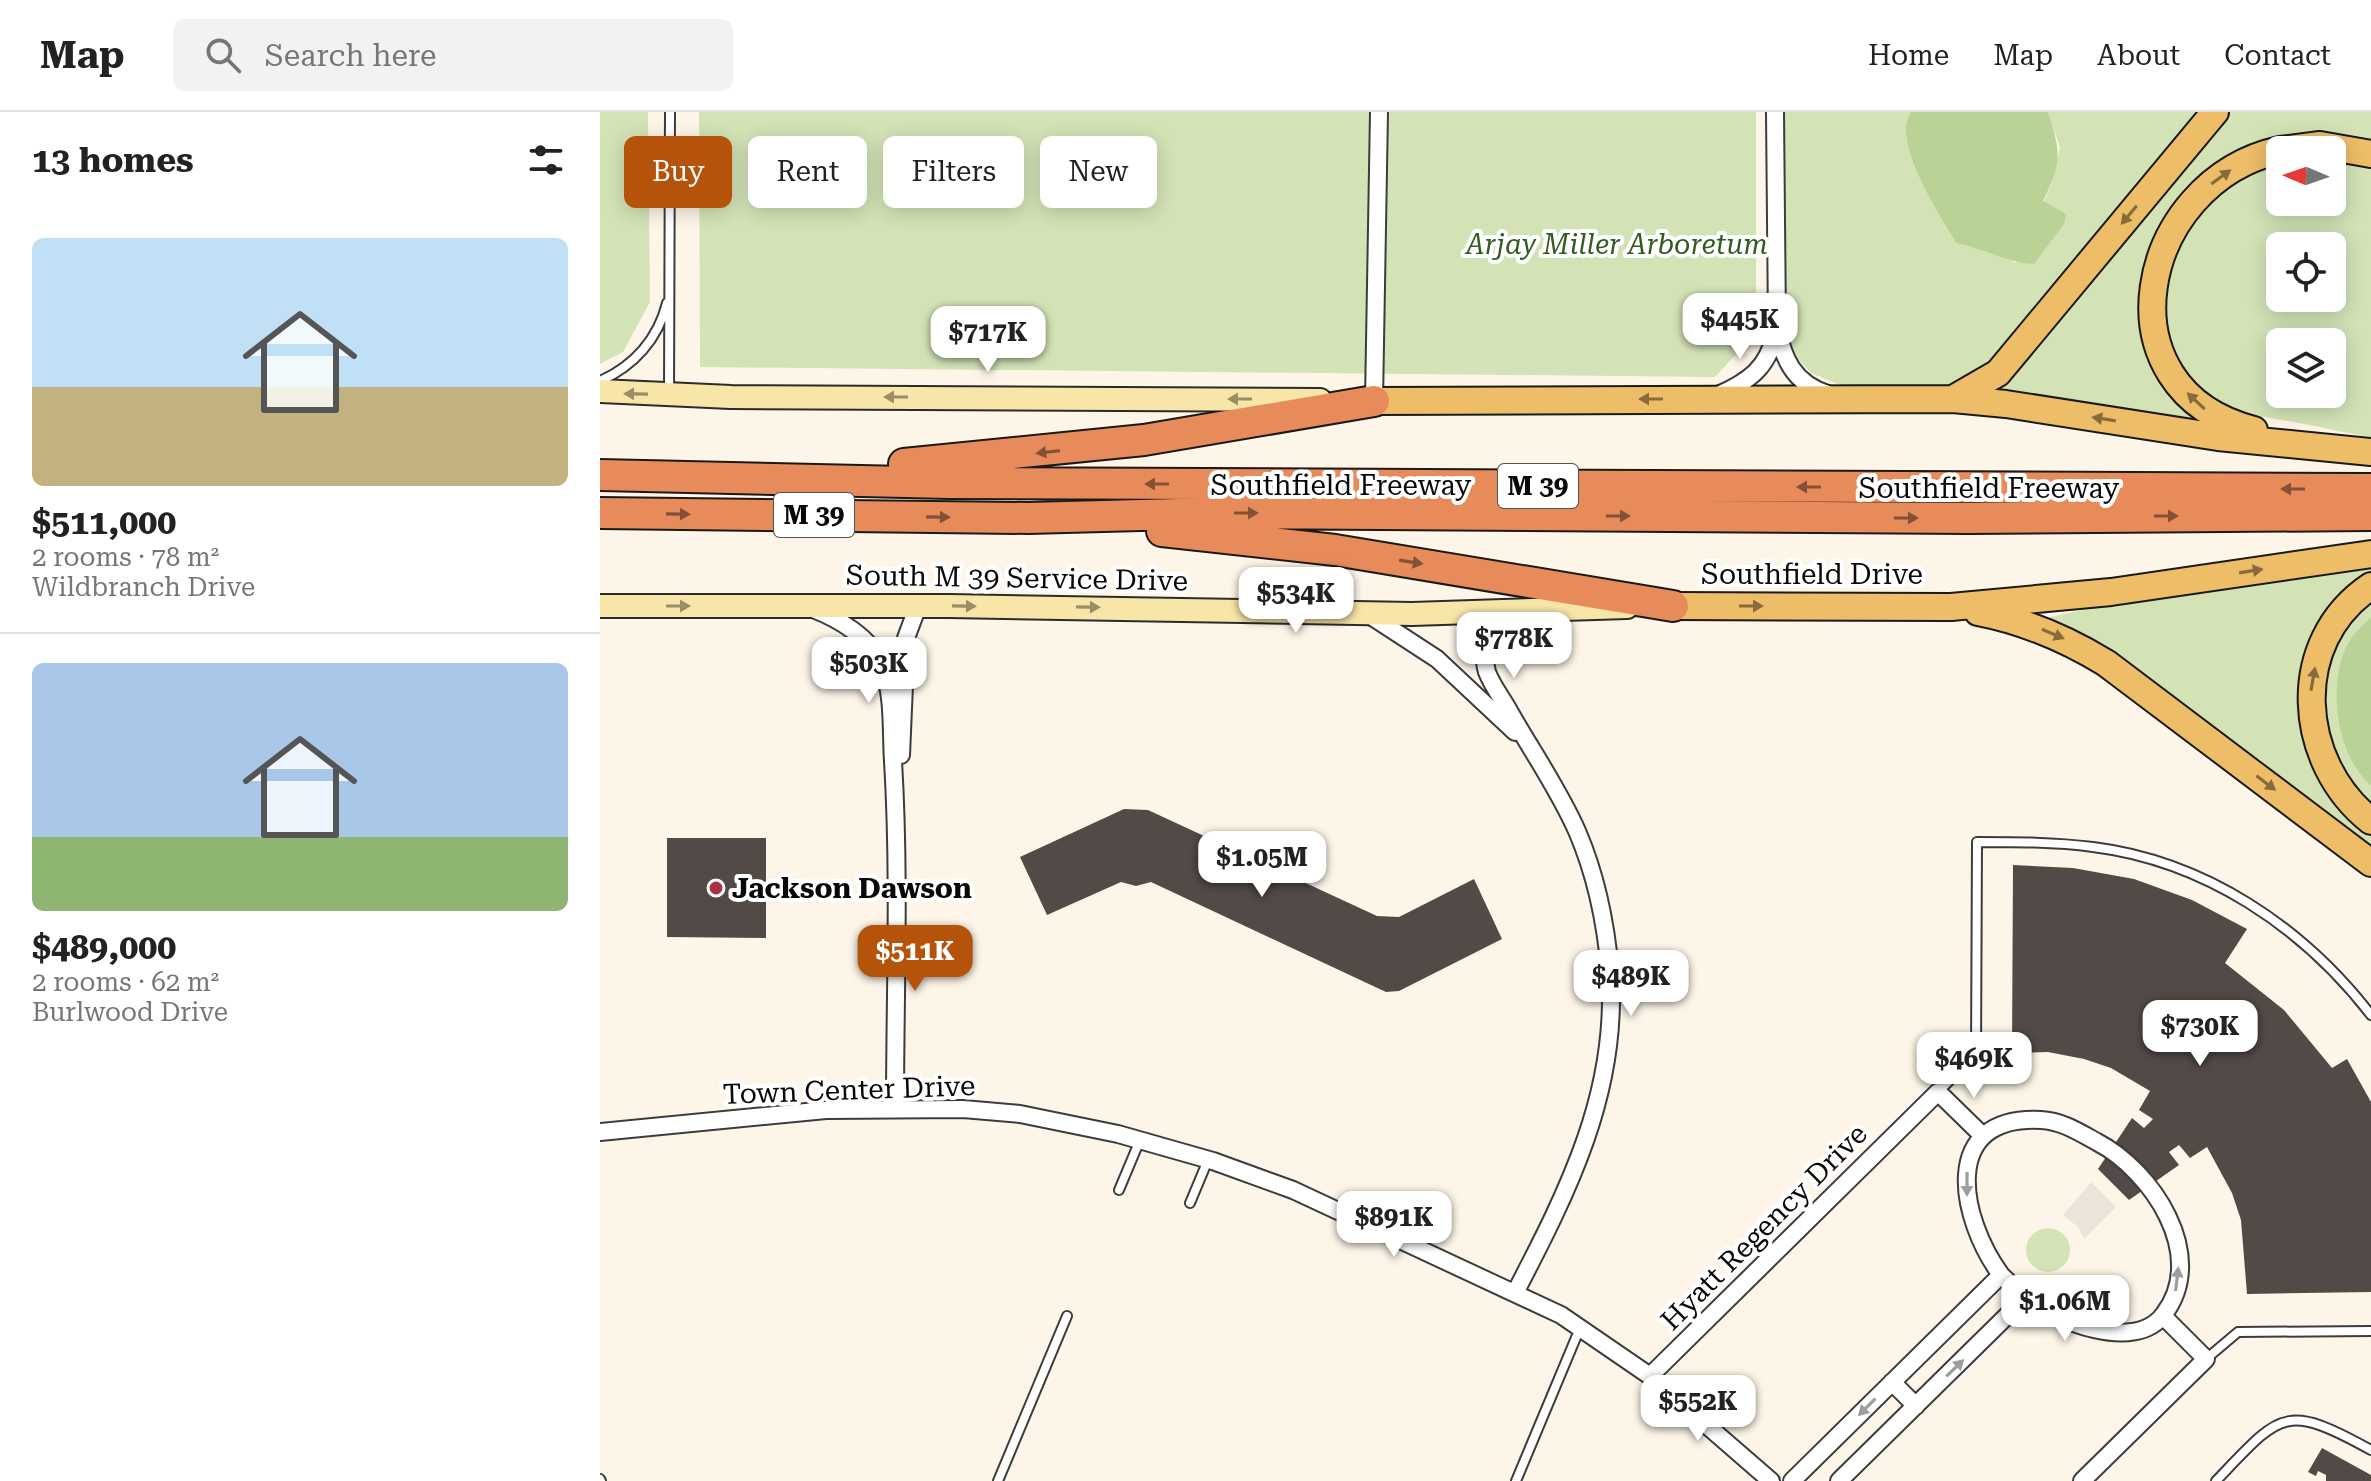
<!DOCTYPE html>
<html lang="en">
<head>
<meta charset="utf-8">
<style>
	:root { --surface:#fff; --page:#f2f2f2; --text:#222; --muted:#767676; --line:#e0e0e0; --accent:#b45309 }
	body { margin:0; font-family:"Roboto Serif",serif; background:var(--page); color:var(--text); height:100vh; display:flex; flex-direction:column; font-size:30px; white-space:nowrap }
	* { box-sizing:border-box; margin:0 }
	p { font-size:26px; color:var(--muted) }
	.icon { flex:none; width:44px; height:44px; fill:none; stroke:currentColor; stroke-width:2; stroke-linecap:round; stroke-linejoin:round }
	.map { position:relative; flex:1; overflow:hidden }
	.side { display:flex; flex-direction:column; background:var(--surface); width:600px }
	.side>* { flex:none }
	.guide { position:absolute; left:24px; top:24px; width:760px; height:72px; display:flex; gap:16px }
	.needle { width:52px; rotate:272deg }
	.buttons { position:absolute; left:1666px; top:24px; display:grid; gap:16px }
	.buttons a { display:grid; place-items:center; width:80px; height:80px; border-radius:12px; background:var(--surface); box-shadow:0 4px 20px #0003; font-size:40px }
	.price { position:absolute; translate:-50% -68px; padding:0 18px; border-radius:16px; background:#fff; color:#222; font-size:26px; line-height:52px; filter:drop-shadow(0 2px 4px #0008) }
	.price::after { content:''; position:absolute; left:50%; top:48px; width:24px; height:18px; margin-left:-12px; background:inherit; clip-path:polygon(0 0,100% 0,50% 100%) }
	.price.current { background:var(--accent); color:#fff }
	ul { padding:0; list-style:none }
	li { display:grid; align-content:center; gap:16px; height:424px; padding:0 32px }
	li+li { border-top:2px solid var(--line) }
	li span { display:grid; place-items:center; height:248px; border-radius:12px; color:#555 }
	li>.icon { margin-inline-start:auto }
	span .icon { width:144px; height:144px; fill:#fffc; stroke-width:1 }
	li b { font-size:34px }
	h2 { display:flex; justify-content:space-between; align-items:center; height:96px; padding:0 32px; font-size:34px }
	.tag { padding:0 28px; border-radius:12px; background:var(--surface); box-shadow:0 4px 20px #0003; font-size:28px; line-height:72px }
	.tag.current { background:var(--accent); color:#fff }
	header { display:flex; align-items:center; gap:48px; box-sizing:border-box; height:112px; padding:0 40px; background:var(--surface); border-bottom:2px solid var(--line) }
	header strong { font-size:38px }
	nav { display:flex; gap:44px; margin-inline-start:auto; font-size:28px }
	.search { width:560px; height:72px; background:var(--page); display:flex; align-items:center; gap:20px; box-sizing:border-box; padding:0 28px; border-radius:12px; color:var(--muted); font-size:30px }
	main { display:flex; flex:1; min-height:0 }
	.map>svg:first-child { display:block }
	.green { fill:#d3e3b6; fill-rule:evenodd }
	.forest { fill:#b9d396 }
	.plaza { fill:#ebe4d9 }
	.building { fill:#514a47 }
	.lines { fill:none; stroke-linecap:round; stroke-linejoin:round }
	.service-casing { stroke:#3c3c3c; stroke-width:12 }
	.minor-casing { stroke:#3c3c3c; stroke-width:20 }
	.secondary-casing { stroke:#2b2b2b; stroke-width:26 }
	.primary-casing { stroke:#1a1a1a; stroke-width:30 }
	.motorway-casing { stroke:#1a1a1a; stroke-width:34 }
	.service { stroke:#fff; stroke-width:8 }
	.minor { stroke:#fff; stroke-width:16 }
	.secondary { stroke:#f8e6a8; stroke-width:22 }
	.primary { stroke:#edbd68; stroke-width:26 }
	.motorway { stroke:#e88b5b; stroke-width:30 }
	.oneway { fill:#866c3d }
	.oneway2 { fill:#988e68 }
	.oneway3 { fill:#845036 }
	.oneway4 { fill:#9d9d9d }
	.poi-dot { fill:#ac2f44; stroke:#fff; stroke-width:3 }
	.labels { text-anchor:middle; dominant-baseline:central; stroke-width:8; stroke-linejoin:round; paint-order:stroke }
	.shield { fill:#fff; stroke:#535353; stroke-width:2 }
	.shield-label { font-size:26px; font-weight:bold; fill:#090909 }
	.park-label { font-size:28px; font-style:italic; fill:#335a21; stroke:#fff }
	.street-label { font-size:28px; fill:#090909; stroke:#fff }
	.poi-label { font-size:28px; font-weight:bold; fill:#090909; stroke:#fff; text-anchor:start }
</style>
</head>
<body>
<header>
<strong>Map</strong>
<div class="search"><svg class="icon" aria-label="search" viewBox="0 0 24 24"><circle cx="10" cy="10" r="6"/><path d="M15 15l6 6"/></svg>Search here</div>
<nav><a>Home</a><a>Map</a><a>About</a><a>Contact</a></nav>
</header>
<main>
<section class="side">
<h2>13 homes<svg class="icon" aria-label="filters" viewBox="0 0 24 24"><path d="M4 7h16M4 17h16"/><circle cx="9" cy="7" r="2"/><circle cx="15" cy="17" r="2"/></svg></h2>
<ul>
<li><span style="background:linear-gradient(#bfe0f5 60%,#c2b280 0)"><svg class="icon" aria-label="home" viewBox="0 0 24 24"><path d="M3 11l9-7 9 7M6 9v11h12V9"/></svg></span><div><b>$511,000</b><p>2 rooms · 78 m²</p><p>Wildbranch Drive</p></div></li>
<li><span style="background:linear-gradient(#a9c7e8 70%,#8fb573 0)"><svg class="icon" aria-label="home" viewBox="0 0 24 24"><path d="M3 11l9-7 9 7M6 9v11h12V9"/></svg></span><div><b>$489,000</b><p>2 rooms · 62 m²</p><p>Burlwood Drive</p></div></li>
</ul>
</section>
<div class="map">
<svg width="1771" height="1369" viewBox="0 0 1771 1369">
	<rect width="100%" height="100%" fill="#fdf6e8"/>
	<path class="green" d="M0 0H48L50 190 23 240 0 252Z
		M99 0H1156V220L1115 265 100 255Z
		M1184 0H1311C1290 30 1339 101 1356 131L1388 137 1416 151 1451 73 1460 36 1448 0H1598L1392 253 1354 277 1247 276 1211 261 1195 244 1183 208Z
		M1620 0H1771V33L1731 25 1591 80 1563 112 1546 154 1542 190 1603 308 1402 280 1399 275Z
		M1732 45 1771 53V325C1747 322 1723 315 1699 311 1669 305 1645 305 1618 289 1545 245 1551 146 1606 89 1625 68 1654 58 1680 48V90H1732ZM1680 134H1732V186H1680ZM1680 230H1732V282H1680Z
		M1771 450V462L1701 577 1771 718V744L1449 510 1450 505 1547 484Z
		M1771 486V693L1735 654 1721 583 1728 545 1741 518Z
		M1426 1138a22 22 0 1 1 44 0a22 22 0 1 1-44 0Z"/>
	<path class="forest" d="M1311 0H1448C1461 39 1462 51 1443 89L1466 102 1464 112 1434 152C1408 151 1383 136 1356 131 1339 102 1290 29 1311 0Z
		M1771 505V673C1735 644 1726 567 1750 528 1755 520 1764 512 1771 505Z"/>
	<path class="plaza" d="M1491 1070 1516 1095 1484 1127 1478 1115 1463 1103Z"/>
	<path class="building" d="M524 697 548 698 777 804 799 805 874 767 902 827 799 879 786 880 551 770 536 774 521 770 447 803 420 745Z
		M67 726H166V826L67 825Z
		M1413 753 1473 756 1534 767 1592 788 1647 817 1625 851 1684 898 1732 956 1747 947 1771 990V1180L1647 1182 1641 1108 1632 1081 1607 1035 1590 1046 1579 1033 1569 1040 1579 1053 1529 1088 1498 1057 1532 1006 1544 1016 1553 1007 1539 998 1550 979 1511 956 1484 947 1448 940 1412 941Z
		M1722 1336 1771 1363V1369H1726V1363L1718 1359 1716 1364 1708 1360Z"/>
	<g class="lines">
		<defs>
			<path id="service" d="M0 269C34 254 58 227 67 191
				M69 282 70 0
				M1338 980 1376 943 1377 730C1416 730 1454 730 1493 735 1605 749 1703 815 1771 903
				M519 1078 540 1028
				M590 1091 608 1048
				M1606 1247 1638 1220 1771 1219
				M0 1367 1 1369
				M398 1369 467 1204
				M916 1369 980 1216
				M1616 1369C1681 1301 1684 1290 1771 1338"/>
			<path id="minor" d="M1175 0 1177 213C1182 246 1194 272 1228 282
				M1118 283C1148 270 1168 256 1175 222
				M774 289 779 0
				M213 497C239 507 270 525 282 553 294 582 291 619 293 649 300 765 295 881 295 997
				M892 501C884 518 882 542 887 560 892 573 901 585 908 597 931 638 958 676 977 719 996 763 1006 812 1010 860 1019 979 968 1079 915 1181
				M768 502 837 547 915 620
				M301 643 306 526 318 494
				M0 1020 226 998 363 997 420 1002 518 1022 613 1049 693 1078 961 1203 1050 1264 1171 1369
				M1401 1163 1425 1186
				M1050 1264 1338 980 1383 1024
				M1292 1270 1316 1294
				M1192 1369 1401 1163C1360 1107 1338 1003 1441 1008 1462 1009 1479 1020 1497 1030 1551 1058 1609 1143 1564 1202 1535 1242 1455 1208 1425 1186L1239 1369
				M1482 1369 1606 1247 1563 1204"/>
			<path id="secondary" d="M0 279 131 285 720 288
				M0 494H349L812 502 1027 495"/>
			<path id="primary" d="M1680 38 1720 33 1771 42
				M1353 287 1398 261 1615 0
				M774 289 1353 287 1406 292 1618 325 1771 340
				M1654 318C1495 278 1537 70 1680 38
				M1771 474C1687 530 1697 651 1771 709
				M1073 494 1351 495 1511 480 1771 442
				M1378 500C1425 509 1465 526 1506 551L1771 751"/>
			<path id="motorway" d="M304 352 544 328 774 289
				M0 363 349 371 1771 377
				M0 401 428 406 616 401 1369 406 1771 403
				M562 419 735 438 1073 494"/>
		</defs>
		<use href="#service" class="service-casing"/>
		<use href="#minor" class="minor-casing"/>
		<use href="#secondary" class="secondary-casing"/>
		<use href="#primary" class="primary-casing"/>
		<use href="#motorway" class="motorway-casing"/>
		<use href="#service" class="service"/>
		<use href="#minor" class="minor"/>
		<use href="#secondary" class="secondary"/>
		<use href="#primary" class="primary"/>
		<use href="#motorway" class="motorway"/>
	</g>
	<defs><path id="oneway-solid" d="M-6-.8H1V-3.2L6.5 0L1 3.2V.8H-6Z" transform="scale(2)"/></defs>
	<g class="oneway">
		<use href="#oneway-solid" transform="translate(1621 65) rotate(-36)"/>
		<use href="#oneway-solid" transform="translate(1529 103) rotate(130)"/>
		<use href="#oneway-solid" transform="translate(1051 287) rotate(-180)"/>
		<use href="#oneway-solid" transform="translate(1596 289) rotate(-137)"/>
		<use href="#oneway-solid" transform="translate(1504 307) rotate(-171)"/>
		<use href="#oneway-solid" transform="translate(1651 459) rotate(-9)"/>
		<use href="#oneway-solid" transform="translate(1151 494)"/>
		<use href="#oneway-solid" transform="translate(1453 522) rotate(23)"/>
		<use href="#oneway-solid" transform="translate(1713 567) rotate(-80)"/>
		<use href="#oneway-solid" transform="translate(1666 671) rotate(37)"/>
	</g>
	<g class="oneway2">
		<use href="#oneway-solid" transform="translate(36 282) rotate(-179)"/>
		<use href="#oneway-solid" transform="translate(296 285) rotate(-180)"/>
		<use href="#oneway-solid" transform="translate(640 287) rotate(-180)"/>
		<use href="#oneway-solid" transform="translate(78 494)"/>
		<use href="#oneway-solid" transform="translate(364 494) rotate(1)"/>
		<use href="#oneway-solid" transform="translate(488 495) rotate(1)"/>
	</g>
	<g class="oneway3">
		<use href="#oneway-solid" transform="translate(448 340) rotate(173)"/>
		<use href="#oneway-solid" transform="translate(557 372) rotate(-180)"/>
		<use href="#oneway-solid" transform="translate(1209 375) rotate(-180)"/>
		<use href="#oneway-solid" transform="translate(1693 377) rotate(-180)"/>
		<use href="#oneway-solid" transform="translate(646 401)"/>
		<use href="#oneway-solid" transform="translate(78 402) rotate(1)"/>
		<use href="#oneway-solid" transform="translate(1018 404)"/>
		<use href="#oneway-solid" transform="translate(1566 404)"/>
		<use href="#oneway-solid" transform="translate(338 405) rotate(1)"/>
		<use href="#oneway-solid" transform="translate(1306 406)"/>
		<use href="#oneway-solid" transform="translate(811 450) rotate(9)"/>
	</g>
	<g class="oneway4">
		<use href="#oneway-solid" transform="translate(1367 1072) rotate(90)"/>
		<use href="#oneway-solid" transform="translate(1577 1167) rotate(-83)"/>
		<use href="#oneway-solid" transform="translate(1355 1256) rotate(-44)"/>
		<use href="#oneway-solid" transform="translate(1267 1295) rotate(135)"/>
	</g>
	<circle class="poi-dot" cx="116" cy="776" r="8"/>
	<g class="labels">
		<g class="shield">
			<rect x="898" y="352" width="80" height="44" rx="6"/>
			<rect x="174" y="381" width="80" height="44" rx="6"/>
		</g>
		<g class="shield-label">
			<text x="938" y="374">M 39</text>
			<text x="214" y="403">M 39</text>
		</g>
		<g class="park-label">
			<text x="1017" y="132">Arjay Miller Arboretum</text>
		</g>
		<g class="street-label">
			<text x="741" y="373">Southfield Freeway</text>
			<text x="1389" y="376">Southfield Freeway</text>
			<text x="1212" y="462">Southfield Drive</text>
			<text transform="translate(417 466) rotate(1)">South M 39 Service Drive</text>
			<text transform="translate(249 978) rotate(-2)">Town Center Drive</text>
			<text transform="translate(1164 1115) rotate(-45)">Hyatt Regency Drive</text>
		</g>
		<g class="poi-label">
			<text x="132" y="776">Jackson Dawson</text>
		</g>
	</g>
</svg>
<div class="buttons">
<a><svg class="needle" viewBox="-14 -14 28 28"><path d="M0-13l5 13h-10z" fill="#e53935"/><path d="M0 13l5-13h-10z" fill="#767676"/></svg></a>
<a><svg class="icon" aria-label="locate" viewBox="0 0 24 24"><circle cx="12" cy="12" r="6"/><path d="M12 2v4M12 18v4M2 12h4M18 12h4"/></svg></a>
<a><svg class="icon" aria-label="layers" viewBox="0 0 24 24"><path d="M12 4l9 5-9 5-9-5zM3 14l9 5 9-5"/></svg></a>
</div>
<b class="price" style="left:1140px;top:249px">$445K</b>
<b class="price" style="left:388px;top:262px">$717K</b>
<b class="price" style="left:696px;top:523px">$534K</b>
<b class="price" style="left:914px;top:568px">$778K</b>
<b class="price" style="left:269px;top:593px">$503K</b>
<b class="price" style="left:662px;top:787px">$1.05M</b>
<b class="price current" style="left:315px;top:881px">$511K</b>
<b class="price" style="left:1031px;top:906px">$489K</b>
<b class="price" style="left:1600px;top:956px">$730K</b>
<b class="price" style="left:1374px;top:988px">$469K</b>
<b class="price" style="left:794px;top:1147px">$891K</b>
<b class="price" style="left:1465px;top:1231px">$1.06M</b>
<b class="price" style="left:1098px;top:1331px">$552K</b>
<div class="guide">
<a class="tag current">Buy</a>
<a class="tag">Rent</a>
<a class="tag">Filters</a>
<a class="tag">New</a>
</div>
</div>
</main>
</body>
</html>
